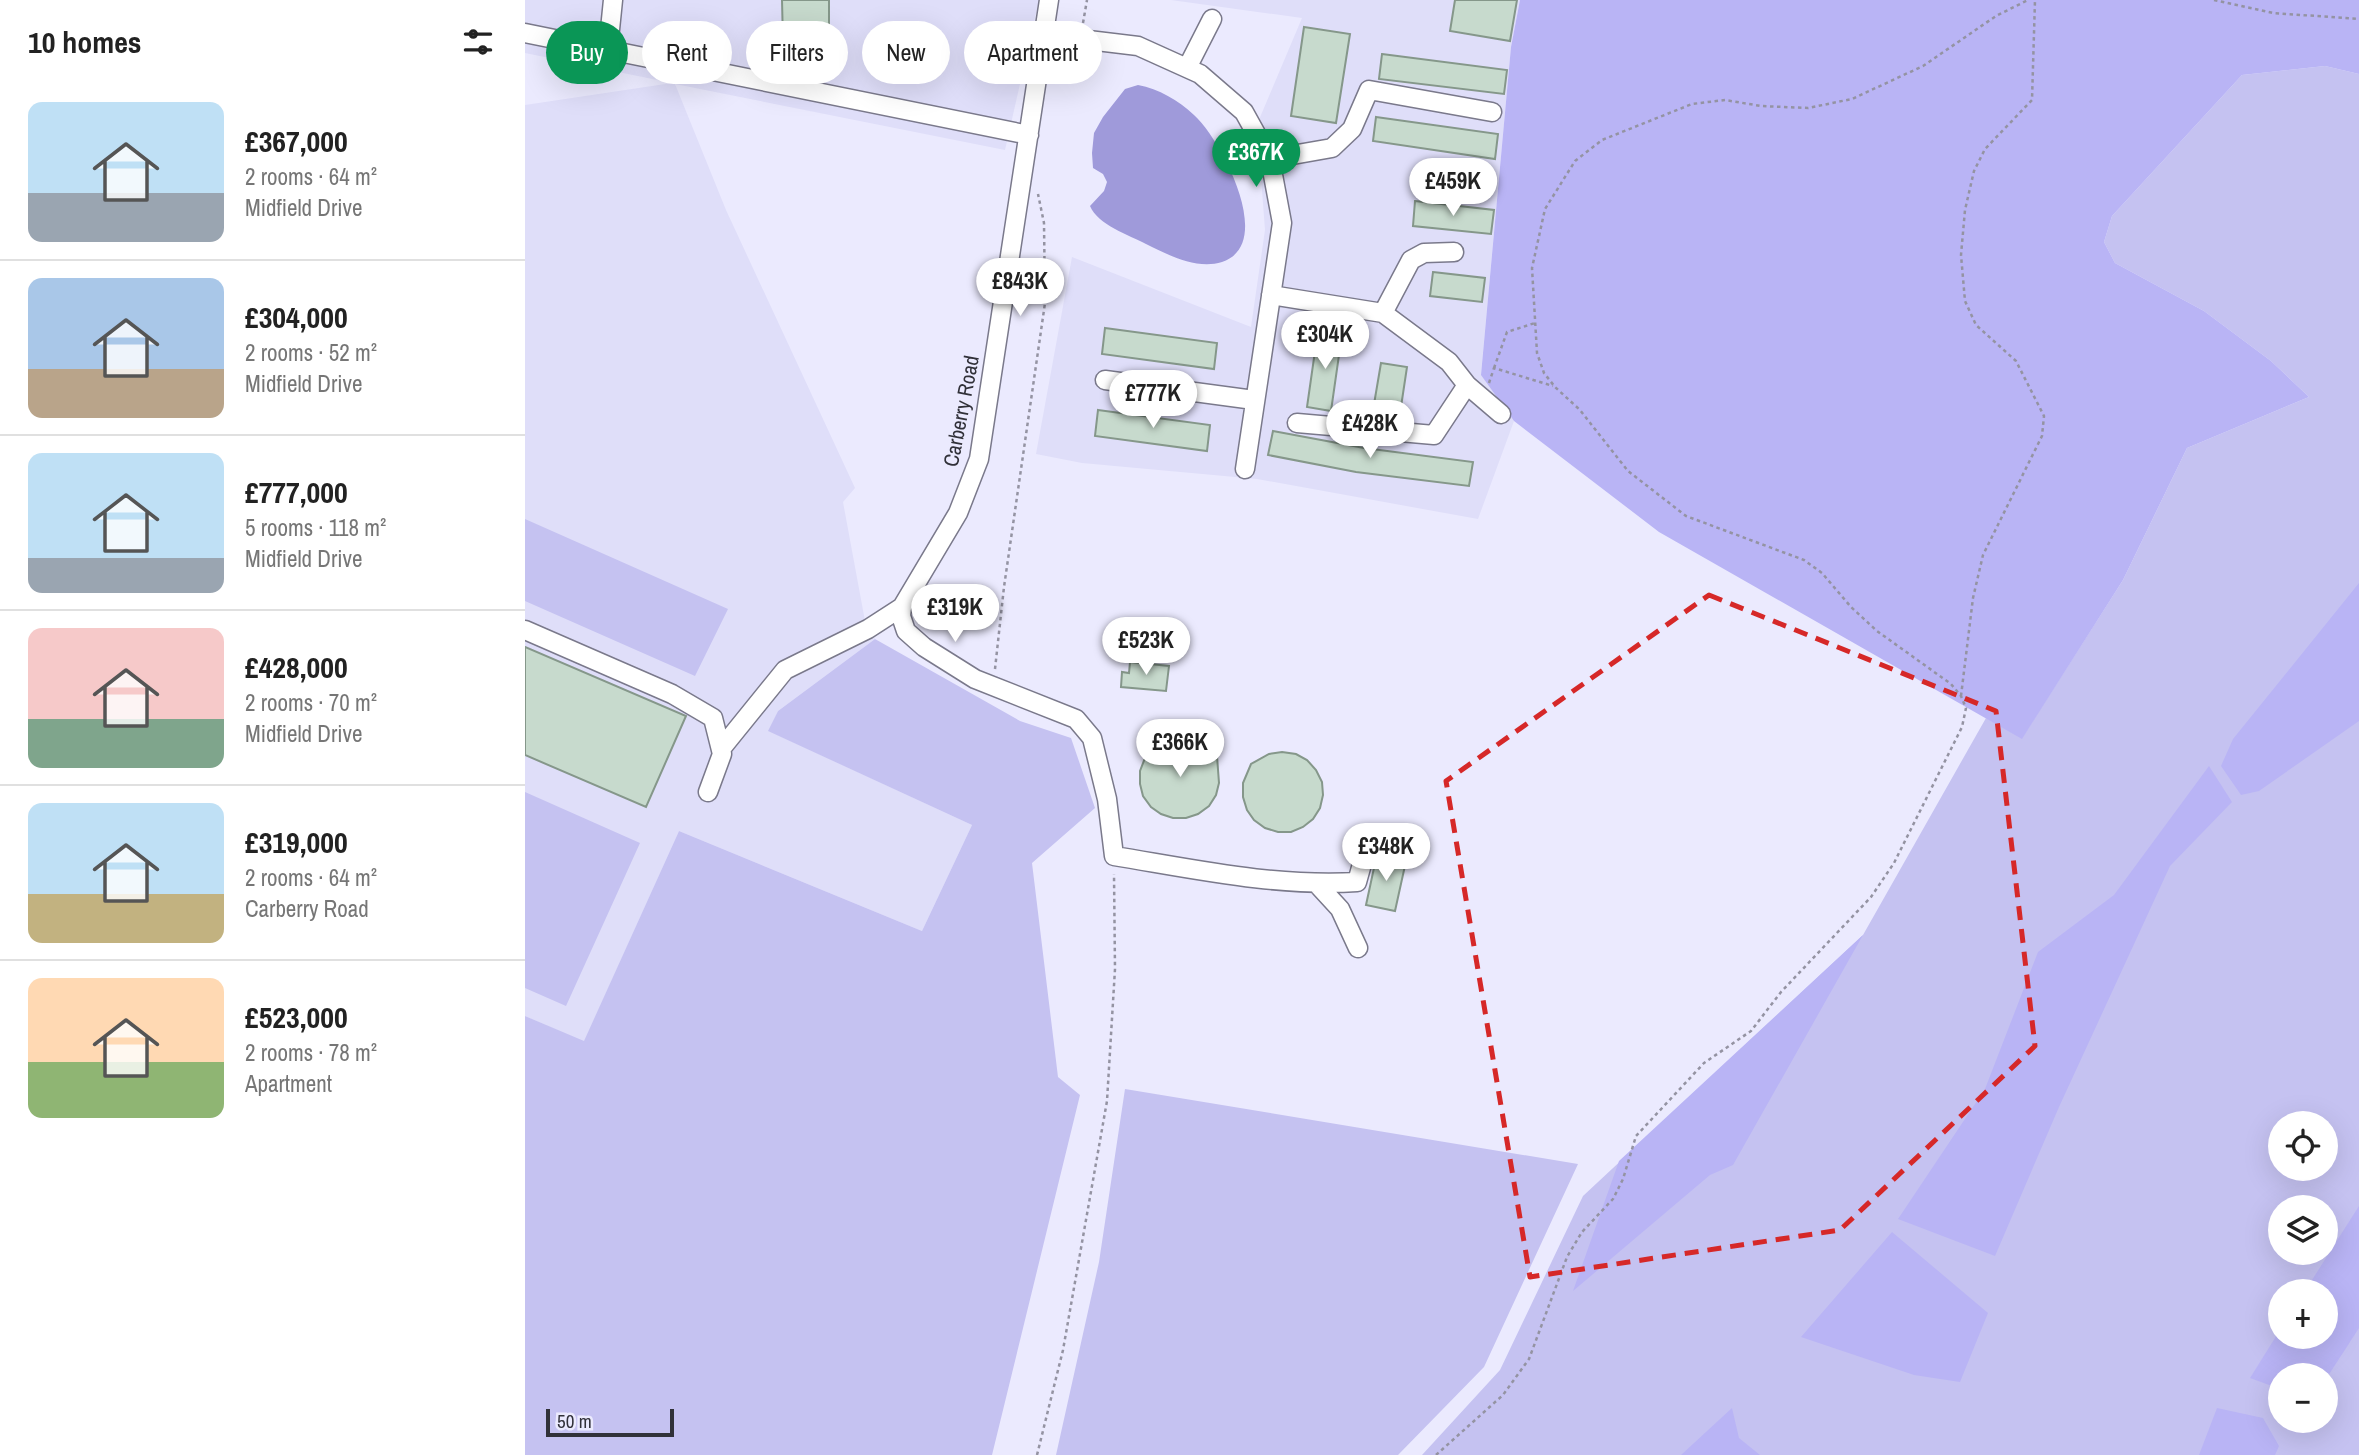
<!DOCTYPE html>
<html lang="en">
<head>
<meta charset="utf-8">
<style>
	:root { --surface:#fff; --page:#f2f2f2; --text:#222; --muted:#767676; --line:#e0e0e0; --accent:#0a9656 }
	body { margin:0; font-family:"Archivo Narrow",sans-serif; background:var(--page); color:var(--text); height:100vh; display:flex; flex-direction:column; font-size:26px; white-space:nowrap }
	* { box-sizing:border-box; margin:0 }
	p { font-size:23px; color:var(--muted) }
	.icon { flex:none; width:38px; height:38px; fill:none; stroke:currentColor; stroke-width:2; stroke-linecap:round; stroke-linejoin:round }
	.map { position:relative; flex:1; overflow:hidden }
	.side { display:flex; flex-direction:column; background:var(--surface); width:525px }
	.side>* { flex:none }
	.hud { position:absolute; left:21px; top:21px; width:665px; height:63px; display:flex; gap:14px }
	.controls { position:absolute; left:1743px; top:1111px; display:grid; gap:14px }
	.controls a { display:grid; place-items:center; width:70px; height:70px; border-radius:50%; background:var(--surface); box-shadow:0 7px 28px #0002; font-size:35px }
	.scale { position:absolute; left:21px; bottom:18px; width:128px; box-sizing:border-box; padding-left:7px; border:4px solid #313139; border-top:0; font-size:19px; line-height:24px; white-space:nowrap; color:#313139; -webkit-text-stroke:5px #ebeafe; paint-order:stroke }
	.price { position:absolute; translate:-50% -60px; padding:0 16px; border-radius:24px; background:#fff; color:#222; font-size:23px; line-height:46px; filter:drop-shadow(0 2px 4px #0008) }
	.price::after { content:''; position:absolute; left:50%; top:42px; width:21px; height:16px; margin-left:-10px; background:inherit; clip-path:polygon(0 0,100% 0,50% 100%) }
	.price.active { background:var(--accent); color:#fff }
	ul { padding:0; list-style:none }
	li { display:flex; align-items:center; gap:21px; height:175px; padding:0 28px }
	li+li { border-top:2px solid var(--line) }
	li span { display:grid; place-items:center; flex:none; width:196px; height:140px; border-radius:14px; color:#555 }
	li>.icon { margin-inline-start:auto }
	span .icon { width:84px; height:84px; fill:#fffc; stroke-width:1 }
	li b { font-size:30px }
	h2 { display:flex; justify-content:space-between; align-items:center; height:84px; padding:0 28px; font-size:30px }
	.tag { padding:0 24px; border-radius:32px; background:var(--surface); box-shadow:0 7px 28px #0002; font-size:24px; line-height:63px }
	.tag.active { background:var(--accent); color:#fff }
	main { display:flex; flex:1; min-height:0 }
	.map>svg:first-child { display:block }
	.built { fill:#dfdef9 }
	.green { fill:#c5c2f1; fill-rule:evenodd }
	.forest { fill:#b9b4f5 }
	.water { fill:#9f9ada }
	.building { fill:#c7dacd; stroke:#85978a; stroke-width:2 }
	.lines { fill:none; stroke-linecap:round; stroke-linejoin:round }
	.minor-casing { stroke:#7a798b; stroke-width:21 }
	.path { stroke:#9493a2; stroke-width:2.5; stroke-dasharray:3.5 3.5; stroke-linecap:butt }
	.minor { stroke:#fff; stroke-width:18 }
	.marked { fill:none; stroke:#d62828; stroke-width:5; stroke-dasharray:14 9; stroke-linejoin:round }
	.labels { text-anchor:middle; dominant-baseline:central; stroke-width:5; stroke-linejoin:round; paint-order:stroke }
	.street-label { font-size:21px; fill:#313139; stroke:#ebeafe }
</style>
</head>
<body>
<main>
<section class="side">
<h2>10 homes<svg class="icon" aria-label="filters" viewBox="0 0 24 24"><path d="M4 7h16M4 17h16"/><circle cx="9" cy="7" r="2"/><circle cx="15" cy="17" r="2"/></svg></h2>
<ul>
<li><span style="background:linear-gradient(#bfe0f5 65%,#9aa5b1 0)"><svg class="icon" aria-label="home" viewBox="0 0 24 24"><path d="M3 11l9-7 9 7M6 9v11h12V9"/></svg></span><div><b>£367,000</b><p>2 rooms · 64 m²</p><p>Midfield Drive</p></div></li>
<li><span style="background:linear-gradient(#a9c7e8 65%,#b9a48a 0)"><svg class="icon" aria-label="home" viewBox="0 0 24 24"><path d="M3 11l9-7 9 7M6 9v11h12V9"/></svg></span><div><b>£304,000</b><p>2 rooms · 52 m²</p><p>Midfield Drive</p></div></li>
<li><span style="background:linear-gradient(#bfe0f5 75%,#9aa5b1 0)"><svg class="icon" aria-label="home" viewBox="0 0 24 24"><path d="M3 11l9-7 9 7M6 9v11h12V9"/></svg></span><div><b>£777,000</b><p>5 rooms · 118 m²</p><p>Midfield Drive</p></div></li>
<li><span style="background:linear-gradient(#f6c9c9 65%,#7fa58c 0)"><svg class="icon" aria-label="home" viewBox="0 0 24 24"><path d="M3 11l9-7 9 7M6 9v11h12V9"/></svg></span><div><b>£428,000</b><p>2 rooms · 70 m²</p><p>Midfield Drive</p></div></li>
<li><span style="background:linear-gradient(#bfe0f5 65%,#c2b280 0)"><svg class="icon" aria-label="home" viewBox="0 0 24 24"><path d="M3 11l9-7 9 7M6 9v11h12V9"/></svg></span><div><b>£319,000</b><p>2 rooms · 64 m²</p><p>Carberry Road</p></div></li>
<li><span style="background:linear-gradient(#ffd9b3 60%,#8fb573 0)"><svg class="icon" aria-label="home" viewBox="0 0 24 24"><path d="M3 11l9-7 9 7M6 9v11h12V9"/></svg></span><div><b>£523,000</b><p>2 rooms · 78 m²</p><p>Apartment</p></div></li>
</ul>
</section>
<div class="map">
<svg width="1834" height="1455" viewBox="0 0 1834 1455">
	<rect width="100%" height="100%" fill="#ebeafe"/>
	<path class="built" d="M0 0H514L480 150 150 84 201 210 330 488 318 502 340 621 350 639 253 711 244 731 447 825 397 931 154 831 59 1042 0 1016V105L147 83 0 53Z
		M646 0H995L986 47 956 374 989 421 953 519 732 479 557 463 511 454 547 257 726 327 740 230 736 177 722 148 777 18Z"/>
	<path class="green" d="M1800 66 1834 74V1455H897L975 1370 1058 1196 1338 935 1461 718 1497 738 1598 580 1662 448 1784 397 1746 361 1679 311 1590 263 1579 242 1587 216 1717 75ZM1755 1124H1801V1169H1755ZM1755 1208H1801V1253H1755ZM1755 1292H1801V1337H1755ZM1755 1376H1801V1421H1755Z
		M0 519 203 609 170 676 0 601Z
		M350 639 495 721 546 738 570 808 507 863 533 1077 555 1095 467 1455H0V1016L59 1041 154 831 397 931 447 825 243 731 253 711Z
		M0 792 115 843 41 1006 0 988Z
		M600 1089 1053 1164 959 1367 873 1455H531L574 1262Z"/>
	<path class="forest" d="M995 0H1834V74L1800 66 1717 75 1587 216 1579 242 1590 263 1679 311 1746 361 1784 397 1662 448 1598 580 1497 739 1134 532 989 421 956 375 986 47Z
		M1834 583V721L1734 791 1716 795 1696 766 1708 739Z
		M1684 766 1707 802 1645 866 1534 1107 1470 1256 1373 1219 1460 1089 1513 952 1589 895Z
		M1338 935 1208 1165 1185 1175 1048 1291 1094 1161Z
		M1834 1206V1328L1801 1379V1376H1755V1389L1725 1378 1755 1330V1337H1801V1292L1780 1291Z
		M1367 1232 1463 1313 1435 1382 1389 1375 1276 1337Z
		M1207 1408 1214 1438 1235 1455H1156Z
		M1692 1408 1738 1418 1754 1446 1750 1455H1674Z"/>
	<path class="water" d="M613 85C634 89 653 100 669 115 695 138 752 244 697 262 672 270 643 255 621 244 604 235 573 225 565 206L579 191 582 182 578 174 568 168 567 153 569 133 578 117 600 89Z"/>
	<path class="building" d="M257 0H304V41L258 42Z
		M930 0H992L985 41 925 31Z
		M779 27 825 34 811 123 766 116Z
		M857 54 982 70 979 94 854 79Z
		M851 117 973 134 970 159 848 141Z
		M890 201 969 210 966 234 888 226Z
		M908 272 960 278 957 302 905 296Z
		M580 328 692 343 689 369 577 354Z
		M793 330 817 334 806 411 782 407Z
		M856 363 882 367 874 420 847 416Z
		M573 410 685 425 682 451 570 436Z
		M748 431 839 448 948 462 944 486 831 472 743 455Z
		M0 647 161 716 121 807 0 755Z
		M605 662 644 666 641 691 596 687 597 672 604 673Z
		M654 739 668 742 692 756 694 783 691 795 684 806 673 814 661 818H648L636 814 626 807 618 796 615 784V771L620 758 629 748 641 741Z
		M757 752 771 754 782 760 791 770 797 782 798 795 795 808 788 819 778 827 766 832H753L740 828 729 820 722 810 718 797V783L726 764 744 754Z
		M852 854 881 861 870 911 841 905Z"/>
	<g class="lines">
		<defs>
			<path id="minor" d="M524 0 454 459 433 513 377 607 376 616 381 631 399 647 450 679 551 719 567 738 582 799 589 856C669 869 751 887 832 882L842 846
				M518 31 555 39 613 46 675 74 719 112 745 159 757 223 720 469
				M0 33 504 135
				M83 49 88 0
				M662 68 687 19
				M745 159 807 148 827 129 844 90 967 112
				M746 295 858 313 924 362 942 385 976 414
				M858 313 886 260 899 253 929 252
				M580 380 729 400
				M772 423 909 435 942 385
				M0 630 147 694 188 718 197 754 183 792
				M196 749 260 670 343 629 377 607
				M792 884 815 909 833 948"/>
		</defs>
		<use href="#minor" class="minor-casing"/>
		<path class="path" d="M1689 0 1748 13 1834 19
			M558 23 562 0
			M969 368 982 332 1010 323
			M964 383 969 368 1028 386
			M470 669 479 587 520 303 519 223 513 194
			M1436 696 1448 598 1458 555 1517 436 1519 416 1491 361 1451 325 1440 301 1436 255 1440 210 1449 171 1460 149 1507 100 1510 0
			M512 1455 538 1350 582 1101 590 969 589 874
			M911 1455 978 1395 1004 1359 1042 1257 1057 1232 1088 1199 1098 1179 1111 1136 1179 1063 1226 1031 1256 992 1346 897 1369 863 1437 727 1441 708 1436 696 1426 684 1352 631 1326 607 1297 573 1279 560 1161 516 1103 471 1055 410 1030 387 1019 373 1012 353 1007 268 1020 209 1050 161 1077 140 1167 104 1200 100 1236 106 1283 108 1327 99 1398 66 1471 16 1503 0"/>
		<use href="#minor" class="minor"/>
	</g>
	<path class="marked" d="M1184 595 1471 711 1510 1046 1315 1230 1005 1277 921 781Z"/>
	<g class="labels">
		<g class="street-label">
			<text transform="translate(436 411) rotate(-79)">Carberry Road</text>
		</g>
	</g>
</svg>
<div class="controls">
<a><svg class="icon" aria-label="locate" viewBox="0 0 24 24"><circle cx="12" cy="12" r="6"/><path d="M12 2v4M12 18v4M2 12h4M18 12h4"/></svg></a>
<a><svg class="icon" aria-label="layers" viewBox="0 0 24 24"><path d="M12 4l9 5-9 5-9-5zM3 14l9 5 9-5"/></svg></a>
<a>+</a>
<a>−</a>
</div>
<div class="scale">50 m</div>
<b class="price active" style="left:731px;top:189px">£367K</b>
<b class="price" style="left:928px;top:218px">£459K</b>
<b class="price" style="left:495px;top:318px">£843K</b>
<b class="price" style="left:800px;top:371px">£304K</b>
<b class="price" style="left:628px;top:430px">£777K</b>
<b class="price" style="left:845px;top:460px">£428K</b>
<b class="price" style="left:430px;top:644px">£319K</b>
<b class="price" style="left:621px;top:677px">£523K</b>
<b class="price" style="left:655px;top:779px">£366K</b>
<b class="price" style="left:861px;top:883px">£348K</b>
<div class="hud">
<a class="tag active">Buy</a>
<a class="tag">Rent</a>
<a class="tag">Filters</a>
<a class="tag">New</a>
<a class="tag">Apartment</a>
</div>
</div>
</main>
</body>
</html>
